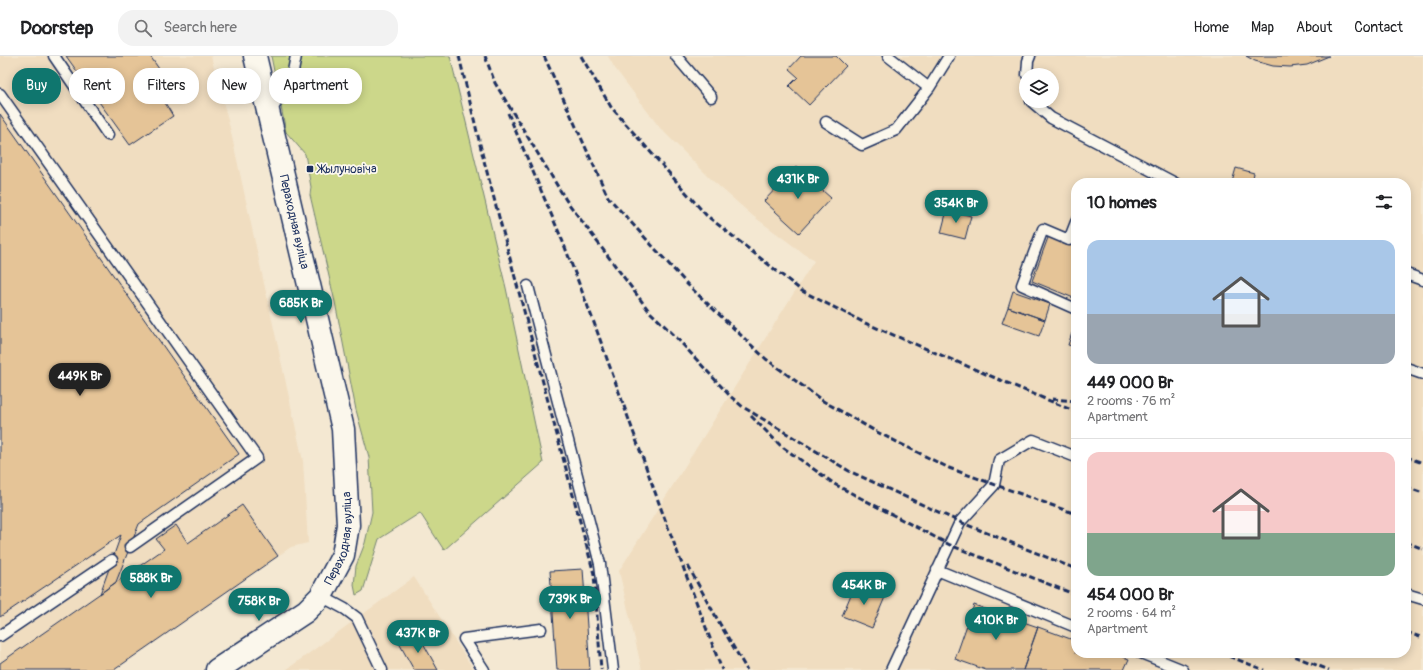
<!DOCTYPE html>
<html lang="en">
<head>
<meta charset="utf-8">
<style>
	:root { --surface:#fff; --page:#f2f2f2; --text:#202124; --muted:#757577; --line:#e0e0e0; --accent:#0f766e }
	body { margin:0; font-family:Pangolin,sans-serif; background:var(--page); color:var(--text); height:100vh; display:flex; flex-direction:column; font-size:15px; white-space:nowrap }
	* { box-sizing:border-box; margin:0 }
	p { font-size:13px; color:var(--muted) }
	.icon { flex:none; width:22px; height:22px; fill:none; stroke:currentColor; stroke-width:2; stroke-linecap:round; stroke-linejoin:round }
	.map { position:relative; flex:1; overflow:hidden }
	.sheet { position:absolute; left:1071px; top:122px; width:340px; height:480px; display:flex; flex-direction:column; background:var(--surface); border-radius:16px; box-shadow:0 2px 10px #0003 }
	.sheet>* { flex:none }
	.hud { position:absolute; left:12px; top:12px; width:380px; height:36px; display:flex; gap:8px }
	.fabs { position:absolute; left:1019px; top:12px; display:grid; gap:8px }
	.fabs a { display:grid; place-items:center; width:40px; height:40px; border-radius:50%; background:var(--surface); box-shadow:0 2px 10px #0003; font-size:20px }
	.price { position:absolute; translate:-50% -34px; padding:0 9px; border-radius:14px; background:var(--accent); color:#fff; font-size:13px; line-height:26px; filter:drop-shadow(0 1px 2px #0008) }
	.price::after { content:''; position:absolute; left:50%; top:24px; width:12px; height:9px; margin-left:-6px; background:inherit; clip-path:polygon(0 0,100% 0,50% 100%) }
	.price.selected { background:#222; color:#fff }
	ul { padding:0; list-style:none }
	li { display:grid; align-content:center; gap:8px; height:212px; padding:0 16px }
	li+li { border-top:1px solid var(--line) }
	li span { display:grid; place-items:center; height:124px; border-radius:12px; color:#555 }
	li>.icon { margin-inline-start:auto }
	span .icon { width:72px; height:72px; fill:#fffc; stroke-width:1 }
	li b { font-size:17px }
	h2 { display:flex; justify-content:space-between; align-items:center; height:48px; padding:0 16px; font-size:17px }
	.chip { padding:0 14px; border-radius:16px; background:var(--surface); box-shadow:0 2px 10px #0003; font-size:14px; line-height:36px }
	.chip.selected { background:var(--accent); color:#fff }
	header { display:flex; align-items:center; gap:24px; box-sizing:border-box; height:56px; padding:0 20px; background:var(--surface); border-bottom:1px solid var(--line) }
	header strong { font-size:19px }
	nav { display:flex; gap:22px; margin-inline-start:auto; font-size:14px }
	.search { width:280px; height:36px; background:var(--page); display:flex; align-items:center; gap:10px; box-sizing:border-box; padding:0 14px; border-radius:16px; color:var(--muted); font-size:15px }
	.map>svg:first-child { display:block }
	.built { fill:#f0ddc0; fill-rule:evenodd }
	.grass { fill:#ccd78a; stroke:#748374 }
	.building { fill:#e5c497; stroke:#1b2f5e }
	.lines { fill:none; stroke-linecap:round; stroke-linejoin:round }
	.lane-casing { stroke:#1b2f5e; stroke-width:13 }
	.secondary-casing { stroke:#1b2f5e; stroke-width:25 }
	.lane { stroke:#fbf7ec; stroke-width:10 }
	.secondary { stroke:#fbf7ec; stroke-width:22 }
	.rail { stroke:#1b2f5e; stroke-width:3; stroke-dasharray:6 3; stroke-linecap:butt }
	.poi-dot { fill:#1b2f5e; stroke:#fbf7ec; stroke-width:1.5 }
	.labels { text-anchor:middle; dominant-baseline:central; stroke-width:3.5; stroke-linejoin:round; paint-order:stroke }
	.poi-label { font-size:12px; fill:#1b2f5e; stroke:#fbf7ec; text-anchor:start }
	.street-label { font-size:12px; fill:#1b2f5e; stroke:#fbf7ec }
</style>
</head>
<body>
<header>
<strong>Doorstep</strong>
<div class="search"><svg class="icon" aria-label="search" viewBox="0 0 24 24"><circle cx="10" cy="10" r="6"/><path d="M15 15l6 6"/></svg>Search here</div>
<nav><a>Home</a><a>Map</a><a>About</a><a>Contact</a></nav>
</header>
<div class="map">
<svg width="1423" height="614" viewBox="0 0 1423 614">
	<rect width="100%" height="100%" fill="#f4e8d2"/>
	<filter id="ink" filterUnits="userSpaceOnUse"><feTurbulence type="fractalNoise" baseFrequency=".025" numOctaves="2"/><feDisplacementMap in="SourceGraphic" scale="8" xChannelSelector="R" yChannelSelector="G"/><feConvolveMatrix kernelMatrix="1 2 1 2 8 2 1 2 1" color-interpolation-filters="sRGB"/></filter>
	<g filter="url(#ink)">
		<path class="built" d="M0 0H211L230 72 303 405 308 487 291 491 278 500 114 614H0Z
			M608 0H1423V614H642L619 515 814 205 753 160 713 125 660 72 614 11ZM1026 19H1052V45H1026ZM1076 127H1406V597H1076Z
			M414 521 474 614H286Z"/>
		<path class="grass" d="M271 0H450L506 232 543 407 444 494 420 457 379 483 363 535 356 539 354 529 356 510 365 487 372 456 369 401 356 354 335 246 310 139 311 131 305 98 286 76Z"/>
		<path class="building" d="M66 0H150L178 40 164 45 173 60 130 89Z
			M801 0H836L846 10 809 49 789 30 798 21 789 13Z
			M1246 0H1329L1307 9 1290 11 1273 10 1255 5Z
			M0 58 239 398 139 468 116 526 100 538 121 479 0 561Z
			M796 111 831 142 799 177 764 145Z
			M1236 112 1254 117 1252 127 1232 126Z
			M947 154 971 160 965 183 941 177Z
			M1049 179 1076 190V243L1032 225Z
			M1013 235 1050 248 1045 264 1008 251Z
			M1008 251 1045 264 1039 280 1002 267Z
			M1072 277 1076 278V291L1068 289Z
			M242 449 278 500 114 614H0V607L164 493 156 483 176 469 188 487Z
			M583 513 590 614H557L550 515Z
			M855 529 885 541 872 572 842 560Z
			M974 549 1038 571 1023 614H986L955 603Z
			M1038 571 1076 585V597H1111L1129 603 1124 614H1023Z
			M417 576 438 614H414L399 587Z"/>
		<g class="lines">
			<defs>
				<path id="lane" d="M54 0 108 79
					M676 0 711 41
					M1027 19 1028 5 1030 0
					M929 32 949 0
					M0 38 257 402 130 491
					M1031 45 1051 62 1175 127
					M269 57 291 26 296 0
					M826 66 862 89 896 74 929 32 888 0
					M1076 166 1069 184 1043 173 1022 229 1076 253
					M1406 218 1423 224
					M528 230 600 508 613 614
					M1406 312 1423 318
					M937 514 1076 571
					M1406 538 1423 543
					M321 540 345 553 357 562 382 614
					M0 580 112 504
					M1141 597 1183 614
					M484 614 464 583 541 573
					M891 614 960 466 994 429 999 404 1033 384 1076 401"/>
				<g id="secondary">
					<path id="s1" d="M217 614 306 555 321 540 343 499 348 469 343 373 255 0"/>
				</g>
			</defs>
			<use href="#lane" class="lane-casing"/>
			<use href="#secondary" class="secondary-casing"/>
			<use href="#lane" class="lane"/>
			<use href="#secondary" class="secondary"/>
			<path class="rail" d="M459 0 483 101 594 518 601 614
				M485 0 495 27 566 144 649 255 675 280 730 340 743 351 849 415 960 466 1076 513
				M544 0 608 141 688 229 766 303 823 345 877 376 949 412 1076 458
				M581 0 611 51 706 159 802 235 865 267 1076 356
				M508 57 563 186 593 264 660 450 722 614
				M1052 343 1076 345
				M751 360 781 390 836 429 950 489 1076 539
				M1406 401 1423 407
				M1406 431 1423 437
				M1406 486 1423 493
				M688 510 720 568 747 614
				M1406 576 1423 582
				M1221 597 1264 614
				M1286 597 1329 614"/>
		</g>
	</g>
	<rect class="poi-dot" x="306" y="109" width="8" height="8" rx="2"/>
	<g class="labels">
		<g class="poi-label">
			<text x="318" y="113">Жылуновіча</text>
		</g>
		<g class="street-label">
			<text transform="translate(294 166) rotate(77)">Пераходная вуліца</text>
			<text stroke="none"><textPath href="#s1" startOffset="190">Пераходная вуліца</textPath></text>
		</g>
	</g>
</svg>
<div class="fabs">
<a><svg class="icon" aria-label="layers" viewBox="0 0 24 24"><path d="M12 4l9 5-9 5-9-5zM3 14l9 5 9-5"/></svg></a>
</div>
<b class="price" style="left:798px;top:144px">431K Br</b>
<b class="price" style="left:956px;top:168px">354K Br</b>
<b class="price" style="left:301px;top:268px">685K Br</b>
<b class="price selected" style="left:80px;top:341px">449K Br</b>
<b class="price" style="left:151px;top:543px">588K Br</b>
<b class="price" style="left:864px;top:550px">454K Br</b>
<b class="price" style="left:570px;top:564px">739K Br</b>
<b class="price" style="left:259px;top:566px">758K Br</b>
<b class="price" style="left:996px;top:585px">410K Br</b>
<b class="price" style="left:418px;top:598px">437K Br</b>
<div class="hud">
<a class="chip selected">Buy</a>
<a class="chip">Rent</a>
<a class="chip">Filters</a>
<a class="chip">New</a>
<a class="chip">Apartment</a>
</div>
<section class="sheet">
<h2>10 homes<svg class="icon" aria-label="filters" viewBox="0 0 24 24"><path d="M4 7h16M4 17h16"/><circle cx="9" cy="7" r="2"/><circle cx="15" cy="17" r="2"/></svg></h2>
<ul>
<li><span style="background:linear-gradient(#a9c7e8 60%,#9aa5b1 0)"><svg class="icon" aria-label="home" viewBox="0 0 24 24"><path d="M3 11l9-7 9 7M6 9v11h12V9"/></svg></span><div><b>449 000 Br</b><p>2 rooms · 76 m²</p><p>Apartment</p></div></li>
<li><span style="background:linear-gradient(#f6c9c9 65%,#7fa58c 0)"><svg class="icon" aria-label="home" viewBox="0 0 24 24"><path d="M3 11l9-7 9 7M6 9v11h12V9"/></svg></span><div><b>454 000 Br</b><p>2 rooms · 64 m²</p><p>Apartment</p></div></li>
</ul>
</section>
</div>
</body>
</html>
